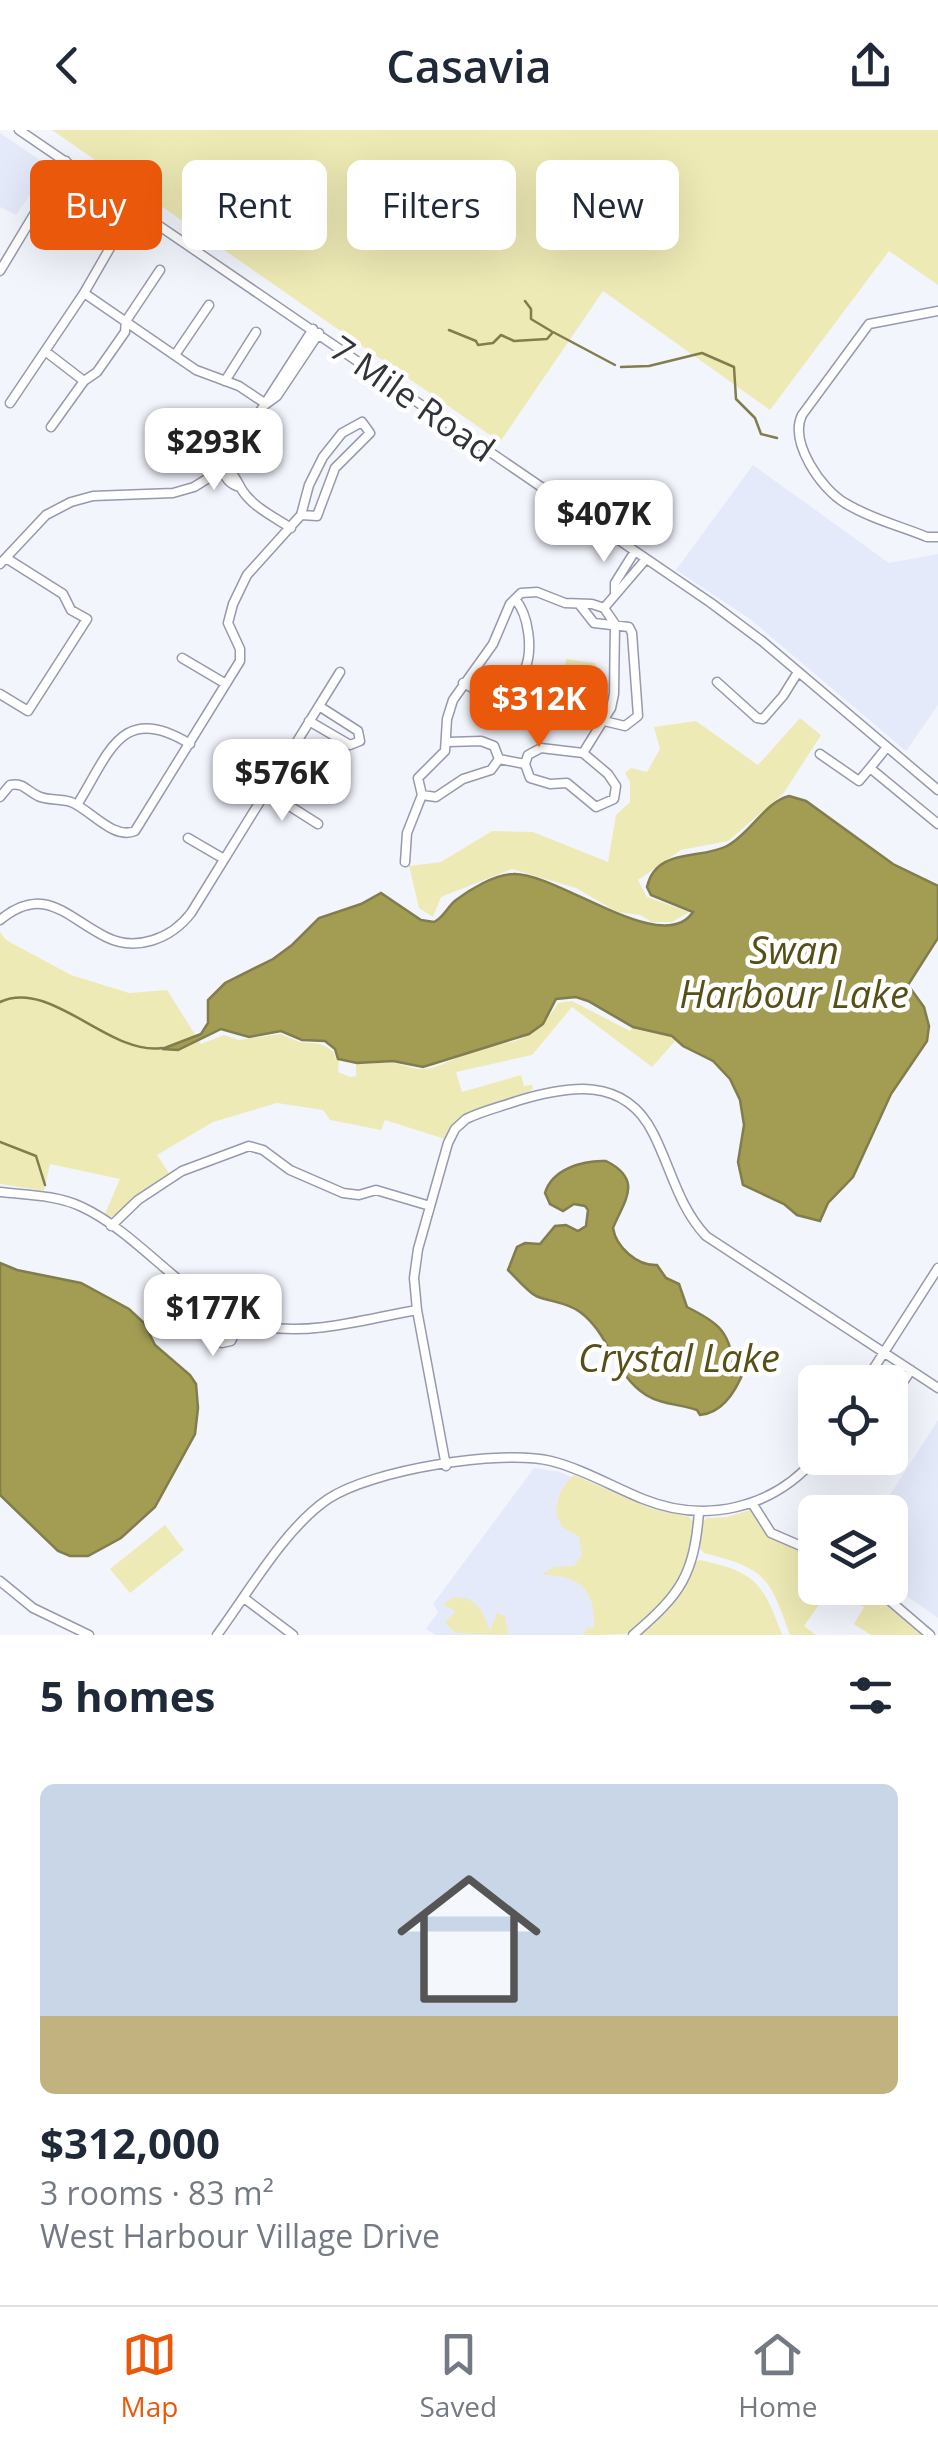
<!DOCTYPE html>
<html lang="en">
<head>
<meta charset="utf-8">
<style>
	:root { --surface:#fff; --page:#f6f6f7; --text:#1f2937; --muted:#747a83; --line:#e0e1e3; --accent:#ea580c }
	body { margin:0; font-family:"Open Sans",sans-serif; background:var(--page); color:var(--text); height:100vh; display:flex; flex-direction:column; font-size:38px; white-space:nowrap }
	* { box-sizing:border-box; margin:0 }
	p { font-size:32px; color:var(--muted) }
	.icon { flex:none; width:55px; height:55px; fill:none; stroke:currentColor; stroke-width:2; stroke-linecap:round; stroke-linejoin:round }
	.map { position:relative; height:1505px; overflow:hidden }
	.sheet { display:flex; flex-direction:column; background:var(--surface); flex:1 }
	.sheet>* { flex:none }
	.top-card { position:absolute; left:30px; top:30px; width:880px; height:90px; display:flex; gap:20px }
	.buttons { position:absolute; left:798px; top:1235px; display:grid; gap:20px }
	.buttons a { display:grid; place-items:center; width:110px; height:110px; border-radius:15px; background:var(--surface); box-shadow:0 10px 40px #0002; font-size:50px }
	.price { position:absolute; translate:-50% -85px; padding:0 22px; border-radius:20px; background:#fff; color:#222; font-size:32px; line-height:65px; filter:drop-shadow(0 2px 5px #0008) }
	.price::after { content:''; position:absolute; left:50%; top:60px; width:30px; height:22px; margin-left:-15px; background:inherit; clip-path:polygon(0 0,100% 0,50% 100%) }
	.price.active { background:var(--accent); color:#fff }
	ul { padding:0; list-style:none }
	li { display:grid; align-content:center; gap:20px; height:530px; padding:0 40px }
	li span { display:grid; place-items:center; height:310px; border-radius:15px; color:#555 }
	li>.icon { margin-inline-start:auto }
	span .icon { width:180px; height:180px; fill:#fffc; stroke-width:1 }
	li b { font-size:42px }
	h2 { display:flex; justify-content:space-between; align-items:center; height:120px; padding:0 40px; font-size:42px }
	.chip { padding:0 35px; border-radius:15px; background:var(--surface); box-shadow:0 10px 40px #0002; font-size:35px; line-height:90px }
	.chip.active { background:var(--accent); color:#fff }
	header { display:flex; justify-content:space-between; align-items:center; height:130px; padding:0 40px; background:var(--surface); font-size:45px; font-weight:600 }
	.tab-bar { display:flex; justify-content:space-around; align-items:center; height:140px; border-top:2px solid var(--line); background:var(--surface); font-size:28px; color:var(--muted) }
	.tab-bar a { display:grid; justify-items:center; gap:5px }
	.tab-bar .active { color:var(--accent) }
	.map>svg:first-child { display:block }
	.built { fill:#e5eafa }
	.green { fill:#eeeab5 }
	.water { fill:#a39c53; stroke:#817d4c; stroke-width:2.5 }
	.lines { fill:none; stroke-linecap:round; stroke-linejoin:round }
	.stream { stroke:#817d4c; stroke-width:2.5 }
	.minor-casing { stroke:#959aac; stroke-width:11 }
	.minor { stroke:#fff; stroke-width:8 }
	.labels { text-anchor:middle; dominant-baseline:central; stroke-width:9; stroke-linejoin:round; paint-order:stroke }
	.street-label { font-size:35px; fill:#32343c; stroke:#fff }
	.water-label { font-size:38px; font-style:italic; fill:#555018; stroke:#fff }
</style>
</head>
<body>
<header><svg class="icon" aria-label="back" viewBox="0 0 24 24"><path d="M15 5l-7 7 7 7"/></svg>Casavia<svg class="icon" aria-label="share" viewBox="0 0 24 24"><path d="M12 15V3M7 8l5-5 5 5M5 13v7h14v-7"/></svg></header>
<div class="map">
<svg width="938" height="1505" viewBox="0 0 938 1505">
	<rect width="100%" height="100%" fill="#f3f5fd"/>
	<path class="built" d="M0 3 49 36 16 85 0 77Z
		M753 335 889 433 938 424V575L906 621 750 489 676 440Z
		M938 1290V1488L890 1454V1382H879Z
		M534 1338 560 1342 655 1383 602 1505H435L426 1499 438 1482 433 1474Z"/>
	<path class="green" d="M52 0H938V155L889 121 770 280 603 161 500 312Z
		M566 529 595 533 605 553H609L608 571 602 570 601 575 585 582 558 577 561 568 556 550 564 543Z
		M800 588 821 605 783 664 728 711 681 720 638 750 647 767 689 782 672 792H652L640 785 617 782 576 758 512 739 441 767 433 787 419 778 409 736 441 732 492 701 533 702 608 732 616 685 630 672V652L625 643 631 638 647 642 660 619 654 597 696 591 758 635Z
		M0 802 6 810 71 845 129 863 167 860 201 914 224 905 239 910 281 904 299 912 321 914 333 921 336 929H339L338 942 350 947 356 946V933C368 935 377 932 388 932 399 933 409 938 419 939 439 940 454 927 472 922 514 909 532 916 558 873L572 871 630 901 633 897 666 904 677 909 652 937 572 877 532 925 456 942 462 962 521 945 524 956 532 955 533 958 529 963C497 973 462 977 445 1009L385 990 381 1000 330 990 323 980 277 973 213 992 157 1025 170 1045C155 1055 120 1084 108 1088L104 1086 120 1049 50 1034 44 1061 0 1054Z
		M574 1345 652 1379 688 1386 693 1391C695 1436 668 1480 630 1503 619 1505 596 1505 583 1505L587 1497 594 1498C596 1459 578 1444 541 1445L554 1437 574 1436 582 1425 579 1407C572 1402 562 1399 559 1391 552 1376 562 1353 574 1345Z
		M750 1380 775 1410 815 1426V1458H869L923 1505H871L854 1494 864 1477 845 1462 841 1466 830 1459 804 1496 816 1505H790C769 1446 766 1439 704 1423L699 1417 702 1394 706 1388 727 1387Z
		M165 1395 184 1420 130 1463 110 1439Z
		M700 1430C756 1442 763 1453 782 1505H639L670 1477 696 1432Z
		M454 1467 469 1469 481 1479 490 1501 497 1483 505 1486 508 1505 455 1503 445 1492 456 1481 443 1475Z"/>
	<path class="water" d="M789 666 806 671 893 734 938 756V808L908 855 924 877 929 896 927 911 891 964 853 1047 828 1073 820 1091 797 1085 784 1074 743 1055 738 1032 744 995 740 970 730 949 713 931 683 916 672 906 633 897 588 871 576 867 556 869 543 894 529 904 423 937 393 931 357 933 338 929 335 919 325 911 302 910 281 901 249 907 221 899 178 920 162 919 201 904 208 893V870L225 853 273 829 292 815 319 788 361 774 381 763 421 790 434 792C444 787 447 777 456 770 469 760 495 744 513 744 557 742 663 828 693 782L651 765 647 757C656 717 700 730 727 716 750 704 765 672 789 666Z
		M606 1031C644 1050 624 1071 613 1098 616 1117 637 1136 657 1135L666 1148 679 1154 687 1177C715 1191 730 1200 733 1234H742L745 1238C737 1259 724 1283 700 1285L697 1280C680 1274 662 1275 646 1265 614 1245 610 1204 580 1182 567 1172 550 1172 536 1166 528 1162 516 1148 508 1140L517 1117 525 1113 540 1114 555 1096 566 1095 578 1101 586 1096 588 1080 585 1076 574 1074 563 1081 550 1074 545 1063C552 1039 583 1030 606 1031Z
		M0 1133 17 1140 81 1153 129 1179 144 1193 155 1215 190 1245 196 1254 198 1278 195 1304 155 1377 121 1408 88 1426H70L58 1421 0 1365Z"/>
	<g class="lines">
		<path class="stream" d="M525 171 531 179V189L551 201
			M449 200 476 211 478 215 493 213 501 205 514 211 547 209 553 202 615 235
			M621 237 649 236 702 223 734 237 736 269 755 288 761 304 777 308
			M0 872C51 848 109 926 162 918
			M0 1012 36 1026 45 1055"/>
		<defs>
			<path id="minor" d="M19 0 711 473 762 511 938 660
				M0 141 66 31
				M84 163 196 240 239 256 266 274
				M938 181 869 194 802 285C789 312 821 359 845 373 869 388 900 396 927 407H938
				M45 221 84 251
				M175 225 209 175
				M225 251 256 202
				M10 273 84 163 118 104
				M266 274 277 266 319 203
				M51 297 84 251 97 242 125 202 126 191 160 140
				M223 339H229C235 346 238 353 242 360 253 377 274 387 291 398
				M223 339C224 348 231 355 240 357
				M0 434 46 385 71 372 93 366 173 363 194 357 223 339 313 199
				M615 463V453L635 421
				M579 474 594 493 629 497 632 503 638 586 625 596 604 591
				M604 478 646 429
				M182 528 226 554
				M717 552 757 588 763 589 783 566 798 542
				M463 553 478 561 525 539C533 520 529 485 515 469
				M0 564 28 581 87 489 71 480 63 464 6 428
				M309 591 350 615 360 611 358 601 319 576
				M448 612 481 611 494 616 499 629
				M887 617 870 638 938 694
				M583 623 611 578 614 564 615 494 604 478
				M820 624 859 651 870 638
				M499 629 525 634 530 648 550 654 567 653 596 677 614 669 616 656 608 644 583 623
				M525 634 528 625 541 618 583 623
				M266 661 318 694
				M422 665 418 648 445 621 447 589 453 570 493 514 510 474 521 463 537 462 565 473 592 474 604 478
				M422 665 436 667 463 649 491 640 499 629
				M0 667 10 655C23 652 27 661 38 666 48 671 60 668 71 672 91 680 113 710 135 701L240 531V519L228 493 233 474 247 445 301 385 309 355 323 327 342 303 362 292 370 303 335 338 317 386 301 385
				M77 675C109 624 121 571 190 614
				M188 708 224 729
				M405 732 407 703 422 665
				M0 790C45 753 67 788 106 807 136 822 171 809 191 783L340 542
				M0 1062C27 1065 57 1065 82 1077 146 1107 195 1185 266 1197 315 1205 369 1188 417 1180
				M111 1096 138 1070 182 1041 249 1016 263 1020 290 1040 343 1063 359 1065 376 1060 430 1076
				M226 1183 216 1203 222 1213 231 1211 241 1190
				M865 1252 938 1138
				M890 1272 911 1240
				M890 1311 897 1316
				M446 1336 417 1180 414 1148 418 1119 448 1013 455 999 466 989C482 981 500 977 517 971 567 956 624 945 653 1003 671 1038 678 1076 706 1106L938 1258
				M752 1373 771 1403 815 1422
				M0 1451 33 1478 89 1505
				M875 1458 930 1505
				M244 1468 293 1505
				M217 1505C249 1462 284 1399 328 1369 371 1340 500 1319 551 1331 583 1339 613 1357 643 1369 705 1394 772 1379 816 1328
				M633 1505C681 1464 694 1445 699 1382"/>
		</defs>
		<use href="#minor" class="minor-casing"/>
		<use href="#minor" class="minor"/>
	</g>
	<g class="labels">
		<g class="street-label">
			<text transform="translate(413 268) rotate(35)">7 Mile Road</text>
		</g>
		<g class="water-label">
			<text x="794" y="819">Swan<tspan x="794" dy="44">Harbour Lake</tspan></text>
			<text x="679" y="1227">Crystal Lake</text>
		</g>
	</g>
</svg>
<div class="buttons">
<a><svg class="icon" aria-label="locate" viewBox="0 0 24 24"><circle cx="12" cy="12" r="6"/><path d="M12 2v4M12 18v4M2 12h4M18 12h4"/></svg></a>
<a><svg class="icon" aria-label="layers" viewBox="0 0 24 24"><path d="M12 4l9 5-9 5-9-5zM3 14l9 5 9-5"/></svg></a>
</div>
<b class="price" style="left:214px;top:363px">$293K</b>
<b class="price" style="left:604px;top:435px">$407K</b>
<b class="price active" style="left:539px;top:620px">$312K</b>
<b class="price" style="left:282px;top:694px">$576K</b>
<b class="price" style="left:213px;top:1229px">$177K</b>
<div class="top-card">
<a class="chip active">Buy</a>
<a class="chip">Rent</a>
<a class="chip">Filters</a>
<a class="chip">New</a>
</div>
</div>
<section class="sheet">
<h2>5 homes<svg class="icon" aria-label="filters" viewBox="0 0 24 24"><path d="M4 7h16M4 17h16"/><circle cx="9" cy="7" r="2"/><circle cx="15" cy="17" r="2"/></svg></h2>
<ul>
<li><span style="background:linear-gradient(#c9d6e8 75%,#c2b280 0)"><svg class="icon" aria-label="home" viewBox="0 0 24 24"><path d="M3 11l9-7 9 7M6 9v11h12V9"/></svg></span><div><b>$312,000</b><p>3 rooms · 83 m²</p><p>West Harbour Village Drive</p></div></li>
</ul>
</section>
<nav class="tab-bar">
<a class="active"><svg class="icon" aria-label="map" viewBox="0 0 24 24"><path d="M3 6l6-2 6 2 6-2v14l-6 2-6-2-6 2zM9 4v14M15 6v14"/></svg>Map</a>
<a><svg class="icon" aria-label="saved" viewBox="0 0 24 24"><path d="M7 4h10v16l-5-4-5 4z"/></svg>Saved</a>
<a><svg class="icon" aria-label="home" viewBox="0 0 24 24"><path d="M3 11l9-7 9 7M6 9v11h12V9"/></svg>Home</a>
</nav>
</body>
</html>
